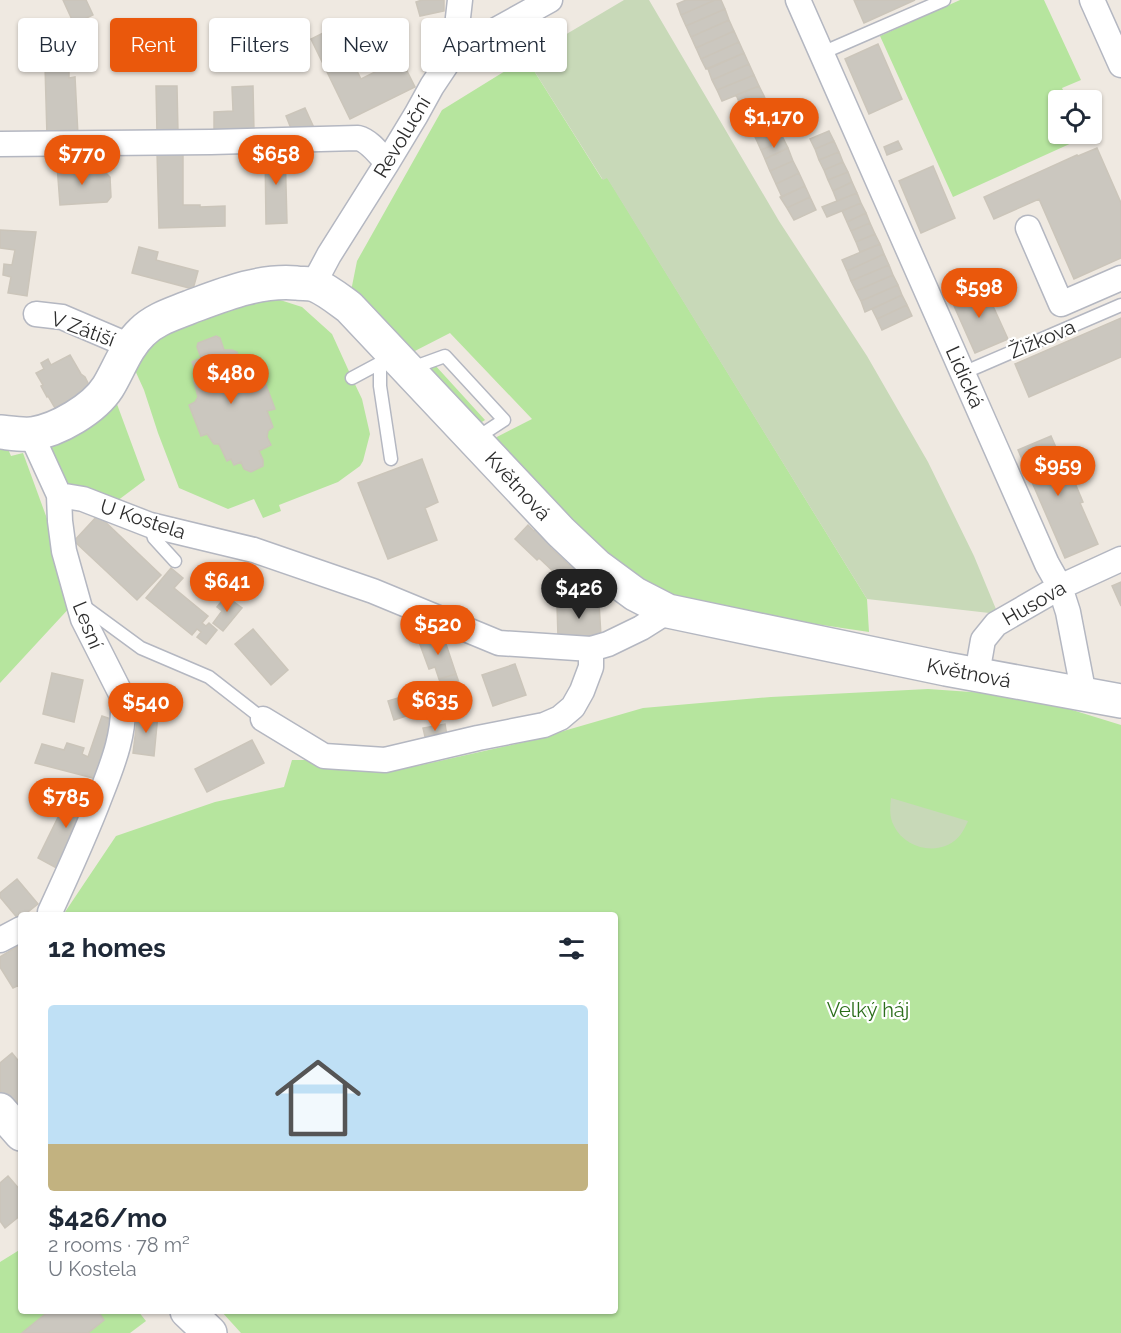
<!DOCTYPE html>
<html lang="en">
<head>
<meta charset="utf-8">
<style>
	:root { --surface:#fff; --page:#f6f6f7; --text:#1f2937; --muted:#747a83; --line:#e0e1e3; --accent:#ea580c }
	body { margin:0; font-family:Raleway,sans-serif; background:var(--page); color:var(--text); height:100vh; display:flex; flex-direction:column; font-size:22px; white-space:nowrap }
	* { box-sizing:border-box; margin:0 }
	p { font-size:20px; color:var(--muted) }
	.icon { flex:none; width:33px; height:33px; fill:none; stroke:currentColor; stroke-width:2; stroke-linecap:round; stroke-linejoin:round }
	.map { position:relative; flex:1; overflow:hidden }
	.panel { position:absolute; left:18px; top:912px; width:600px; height:402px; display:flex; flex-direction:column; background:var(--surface); border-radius:6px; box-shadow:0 2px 4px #0004 }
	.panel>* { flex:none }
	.top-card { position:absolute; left:18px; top:18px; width:600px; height:54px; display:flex; gap:12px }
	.buttons { position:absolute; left:1048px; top:90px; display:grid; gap:12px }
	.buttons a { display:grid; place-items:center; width:54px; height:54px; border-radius:6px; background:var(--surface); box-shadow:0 2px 4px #0004; font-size:30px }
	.price { position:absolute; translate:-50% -51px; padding:0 14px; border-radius:21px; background:var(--accent); color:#fff; font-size:20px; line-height:39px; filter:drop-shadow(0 2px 3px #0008) }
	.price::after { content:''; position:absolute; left:50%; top:36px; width:18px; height:14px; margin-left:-9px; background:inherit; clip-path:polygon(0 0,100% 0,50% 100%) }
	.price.active { background:#222; color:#fff }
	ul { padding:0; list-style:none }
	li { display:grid; align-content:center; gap:12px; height:318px; padding:0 30px }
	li+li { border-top:2px solid var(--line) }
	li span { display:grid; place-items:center; height:186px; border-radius:6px; color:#555 }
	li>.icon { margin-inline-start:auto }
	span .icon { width:108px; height:108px; fill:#fffc; stroke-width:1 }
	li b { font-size:26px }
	h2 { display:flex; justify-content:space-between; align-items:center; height:72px; padding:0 30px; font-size:26px }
	.tag { padding:0 21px; border-radius:6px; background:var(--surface); box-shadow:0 2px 4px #0004; font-size:21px; line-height:54px }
	.tag.active { background:var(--accent); color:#fff }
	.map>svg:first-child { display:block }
	.green { fill:#b6e59e }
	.cemetery { fill:#c8d9b8 }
	.building { fill:#cbc7bf; stroke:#cbc5ba; stroke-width:1.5 }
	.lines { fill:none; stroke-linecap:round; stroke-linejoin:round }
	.lane-casing { stroke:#b4b7c1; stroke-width:15 }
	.street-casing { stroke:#b4b7c1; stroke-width:27 }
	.secondary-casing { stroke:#b4b7c1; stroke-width:36 }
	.lane { stroke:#fff; stroke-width:12 }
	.street { stroke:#fff; stroke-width:24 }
	.secondary { stroke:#fff; stroke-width:33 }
	.labels { text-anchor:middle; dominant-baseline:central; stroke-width:4.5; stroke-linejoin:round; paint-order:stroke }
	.street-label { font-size:20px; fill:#2e2e2e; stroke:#fff }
	.park-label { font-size:20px; fill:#2c6e1b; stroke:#fff }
</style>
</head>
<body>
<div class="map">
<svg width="1121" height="1333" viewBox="0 0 1121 1333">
	<rect width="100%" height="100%" fill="#efe9e1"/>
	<path class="green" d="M960 0H1044L1081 80 1062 88 1068 100H1059V134H1083L1085 137 953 197 880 36Z
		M526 58 602 179 607 177 867 599 869 632 681 604 655 595 535 492 489 441 532 419 450 333 409 354 351 291 357 261 442 110Z
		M248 299H277L302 307 332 334 352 378 362 399 370 434 363 461 360 466 338 482 279 505 281 511 263 518 254 499 228 509 179 488 158 433 144 390 134 368 161 331Z
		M434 364 485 420 474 427 424 370Z
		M114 396 145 480 113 504 69 487 55 470 49 450 52 437Z
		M0 448 8 449 11 456 23 453 57 546 73 604 0 683Z
		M928 689 1027 696 1121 725V1333H241L221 1311H615V915H63L116 836 215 802 284 787 292 760H342L417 766 529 741 643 708 771 697Z
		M21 1249V1311H138L146 1321 130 1333H0V1262Z"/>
	<path class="cemetery" d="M624 0H649L779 221 867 356 928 462 974 556 998 614 867 599 607 178 603 180 526 58Z
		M891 798 968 821C966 825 964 830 961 834 944 857 906 851 894 826 889 817 890 808 891 798Z"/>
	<path class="building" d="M63 0H86L93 15 74 24Z
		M422 0H444V11L420 16 416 2Z
		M686 0H715L681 15 677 4Z
		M715 0H721L725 9 686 26 681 15Z
		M854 0H915L864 23Z
		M725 9 729 20 691 37 686 26Z
		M729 20 734 31 696 48 691 37Z
		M327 31 341 62 345 59 351 71 356 69 361 79 401 59 415 87 350 119 311 39Z
		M734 31 739 42 701 59 696 48Z
		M739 42 744 53 706 69 701 59Z
		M878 44 902 99 869 114 845 59Z
		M744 53 749 64 712 80 708 69Z
		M749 64 754 75 717 90 712 80Z
		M45 66H69V78L75 77 78 135 47 136Z
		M754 75 759 86 722 101 717 90Z
		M156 86H177L178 133 157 134Z
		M253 86 254 132 214 133V112L233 111 232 87Z
		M759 86 764 96 741 106 736 95Z
		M764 96 769 107 746 117 741 106Z
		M769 107 774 118 751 128 746 117Z
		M305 108 315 130 292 131 286 116Z
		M774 118 779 129 756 139 751 128Z
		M779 129 784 140 761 150 756 139Z
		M829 131 834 141 815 149 810 139Z
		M784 140 788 148 765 159 761 150Z
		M834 141 839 152 819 160 815 149Z
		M898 141 902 149 887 155 884 147Z
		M285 148 287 223 266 224 265 149Z
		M788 148 793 161 770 171 765 159Z
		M1097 148 1121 203V258L1074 279 1039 199 994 219 984 197 1077 155 1078 156Z
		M183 151V205H200V207L225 206V226L159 228 157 152Z
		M839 152 843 162 824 170 819 160Z
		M793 161 799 173 776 184 770 171Z
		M843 162 848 172 828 180 824 170Z
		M82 163 83 174 105 172 110 177 111 197 107 202 60 205 57 165Z
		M933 166 955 218 921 233 899 181Z
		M848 172 852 182 833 191 828 180Z
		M799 173 805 186 782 197 776 184Z
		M852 182 857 193 837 201 833 191Z
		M805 186 810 197 787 208 780 197Z
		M857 193 861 203 827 217 822 207Z
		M810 197 816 210 794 220 787 208Z
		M861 203 866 213 847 222 842 211Z
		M866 213 870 223 851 231 847 222Z
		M870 223 875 234 856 242 851 231Z
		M0 230 36 232 27 296 8 293 11 277 3 275 4 264 12 265 15 250 0 248Z
		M875 234 880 244 860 252 856 242Z
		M880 244 884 254 847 271 842 260Z
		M139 247 158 252 156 260 198 271 193 289 132 273Z
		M884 254 889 265 851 281 847 271Z
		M889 265 893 275 856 291 851 281Z
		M893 275 898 285 861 301 856 291Z
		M983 284 1008 339 975 353 951 299Z
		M898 285 902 295 865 312 861 301Z
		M902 295 907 305 877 319 872 309Z
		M907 305 912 316 882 330 877 319Z
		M1121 318V357L1029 397 1015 364Z
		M216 336 220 338 224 350H232L237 352 242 368 248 367 253 370 257 376 263 377 275 409 267 411 273 427 268 431 267 437 271 445 259 451 263 460V466L251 472 244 469 241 462 234 465 231 459 227 461 219 444H214L207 434 201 436 189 405 195 402 198 397 194 381 197 376 192 362 201 358 197 347 198 343Z
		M70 355 81 374 85 377 88 383 89 390 55 408 48 396 47 397 41 386 43 385 36 373 44 369 41 363 48 359 51 365Z
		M1051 436 1069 477 1072 476 1083 502 1080 503 1098 544 1065 558 1018 450Z
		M422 459 438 502 425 508 437 540 388 559 358 483Z
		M98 515 161 575 137 600 74 541Z
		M528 525 534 531 536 529 552 545 550 547 569 565 572 563 584 575 568 592 556 580 559 577 539 558 537 560 515 539Z
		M171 568 183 578 174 588 208 616 202 623 206 626 209 623 217 630 206 644 197 637 201 632 197 629 192 635 146 598Z
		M1121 582V606L1112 586Z
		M226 596 242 608 223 631 213 623 222 611 217 607Z
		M599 603 601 636 558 637 557 605Z
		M253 629 288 670 271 685 235 644Z
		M439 635 444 638 456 674 439 679 435 667 429 669 419 642Z
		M515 664 526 695 493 706 482 675Z
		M52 673 83 680 74 722 43 714Z
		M456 674 468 708 451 713 439 679Z
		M441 685 450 710 420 718 418 712 394 720 388 701Z
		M138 712 158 714 154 756 133 753Z
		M102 716 117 721 97 779 35 763 42 744 64 750 67 743 84 748 82 754 88 757Z
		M445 724 447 736 426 741 423 728Z
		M252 740 264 763 207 792 195 769Z
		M73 787 93 797 62 871 38 858Z
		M17 879 38 904 24 915H21V918L19 920 0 897V893Z
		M21 944V996L19 985 13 988 0 967V957Z
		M12 1053 21 1064V1115L0 1091V1063Z
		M8 1176 21 1191V1215L5 1228 0 1221V1183Z
		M49 1311H98L104 1320 88 1333H22Z"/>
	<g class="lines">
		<defs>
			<path id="lane" d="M822 53 944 0
				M388 353 380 363V386L391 459
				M412 368 445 356 504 420 475 439
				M963 373 1121 305
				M352 378 380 363
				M150 525 154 538 175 561
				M81 604 141 648 209 677 263 719"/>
			<path id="street" d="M798 0 1047 564 1060 587 1068 612 1084 695
				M1092 0 1121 65
				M454 53 460 0
				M0 144 211 142 358 138C370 141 379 154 387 163
				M1028 228 1061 304 1121 278
				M313 285 329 255 387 163 416 115 432 86 454 53 550 0
				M36 314 62 317 130 346
				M31 434 59 495 60 521 64 551 83 619 122 696C127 728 113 764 101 794 86 834 68 873 50 912L51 915
				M59 495 83 499 150 525 254 550 373 591 499 643 591 649 608 644 641 628 668 611
				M977 674 983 640 996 624 1060 587 1121 559
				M263 719 324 756 385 760 478 738 544 725 560 718 573 707 582 691 591 667V649
				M0 940 21 929"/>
			<path id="secondary" d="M0 432C10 433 22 435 32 434 58 430 94 409 108 387 119 369 126 347 142 332 155 319 173 314 190 307 225 294 259 280 296 283 302 284 309 283 315 285 327 290 338 299 349 307L561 532 597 566 635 594 668 611 946 669 1121 701
				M0 1110 21 1134
				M187 1311 210 1333"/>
		</defs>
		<use href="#lane" class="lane-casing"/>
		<use href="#street" class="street-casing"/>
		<use href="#secondary" class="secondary-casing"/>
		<use href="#lane" class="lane"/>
		<use href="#street" class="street"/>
		<use href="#secondary" class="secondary"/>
	</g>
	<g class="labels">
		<g class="street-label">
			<text transform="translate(402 137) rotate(-59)">Revoluční</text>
			<text transform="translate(83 329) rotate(20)">V Zátiší</text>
			<text transform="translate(1042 339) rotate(-23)">Žižkova</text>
			<text transform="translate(965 377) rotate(66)">Lidická</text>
			<text transform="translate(518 486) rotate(47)">Květnová</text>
			<text transform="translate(143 519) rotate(18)">U Kostela</text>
			<text transform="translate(1034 603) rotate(-30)">Husova</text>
			<text transform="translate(88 625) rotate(68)">Lesní</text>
			<text transform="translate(969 673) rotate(11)">Květnová</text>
		</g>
		<g class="park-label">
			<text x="868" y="1010">Velký háj</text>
		</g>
	</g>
</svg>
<div class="buttons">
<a><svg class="icon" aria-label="locate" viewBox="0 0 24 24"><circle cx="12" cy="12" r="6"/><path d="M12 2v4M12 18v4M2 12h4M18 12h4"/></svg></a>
</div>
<b class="price" style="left:774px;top:149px">$1,170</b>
<b class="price" style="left:82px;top:186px">$770</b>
<b class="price" style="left:276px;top:186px">$658</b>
<b class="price" style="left:979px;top:319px">$598</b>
<b class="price" style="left:231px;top:405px">$480</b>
<b class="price" style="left:1058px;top:497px">$959</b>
<b class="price" style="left:227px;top:613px">$641</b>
<b class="price active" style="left:579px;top:620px">$426</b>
<b class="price" style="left:438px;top:656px">$520</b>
<b class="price" style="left:435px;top:732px">$635</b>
<b class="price" style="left:146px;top:734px">$540</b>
<b class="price" style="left:66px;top:829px">$785</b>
<div class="top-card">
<a class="tag">Buy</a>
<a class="tag active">Rent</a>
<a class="tag">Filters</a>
<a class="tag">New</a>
<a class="tag">Apartment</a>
</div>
<section class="panel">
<h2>12 homes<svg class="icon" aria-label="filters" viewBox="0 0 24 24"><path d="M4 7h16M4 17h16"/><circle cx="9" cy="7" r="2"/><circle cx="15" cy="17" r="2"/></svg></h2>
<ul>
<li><span style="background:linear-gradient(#bfe0f5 75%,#c2b280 0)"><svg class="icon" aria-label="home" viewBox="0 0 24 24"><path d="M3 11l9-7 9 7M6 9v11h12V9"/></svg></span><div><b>$426/mo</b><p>2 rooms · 78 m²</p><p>U Kostela</p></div></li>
</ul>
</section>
</div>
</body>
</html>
